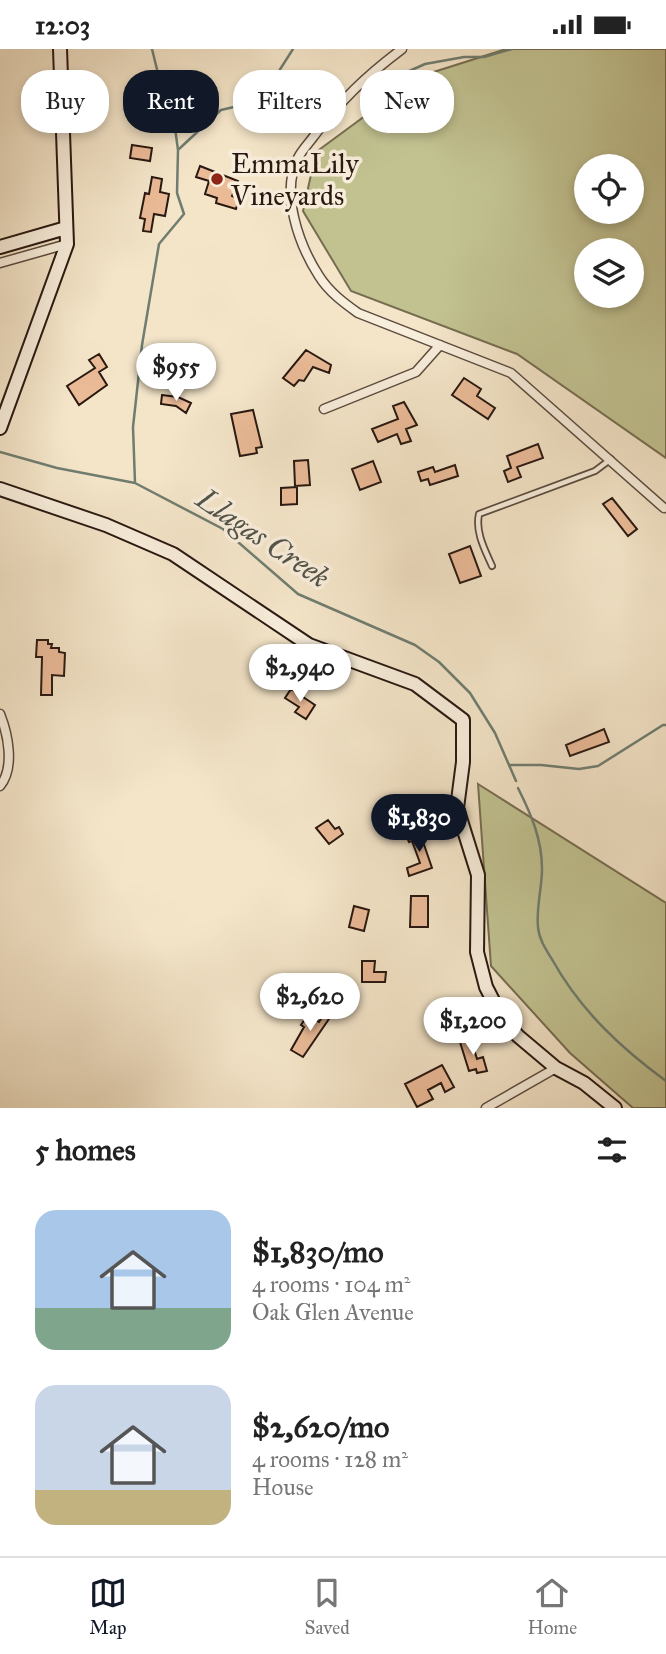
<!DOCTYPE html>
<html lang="en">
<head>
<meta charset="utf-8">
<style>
	:root { --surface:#fff; --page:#f6f6f6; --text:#222; --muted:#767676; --line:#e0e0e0; --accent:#111827 }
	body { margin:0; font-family:"IM FELL Great Primer",serif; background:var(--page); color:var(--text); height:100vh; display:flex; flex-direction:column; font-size:26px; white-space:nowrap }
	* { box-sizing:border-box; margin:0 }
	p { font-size:23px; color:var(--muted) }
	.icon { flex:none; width:38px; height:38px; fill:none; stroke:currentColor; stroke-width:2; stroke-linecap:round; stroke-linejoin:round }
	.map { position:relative; height:1059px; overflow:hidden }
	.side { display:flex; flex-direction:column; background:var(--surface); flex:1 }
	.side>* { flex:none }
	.hud { position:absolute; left:21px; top:21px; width:625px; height:63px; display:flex; gap:14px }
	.controls { position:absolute; left:574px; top:105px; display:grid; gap:14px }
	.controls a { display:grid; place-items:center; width:70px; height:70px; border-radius:50%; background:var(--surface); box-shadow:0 4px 10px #0003; font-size:35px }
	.price { position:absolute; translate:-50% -60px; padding:0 16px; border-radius:24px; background:#fff; color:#222; font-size:23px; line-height:46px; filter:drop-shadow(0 2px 4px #0008) }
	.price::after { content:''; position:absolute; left:50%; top:42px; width:21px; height:16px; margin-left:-10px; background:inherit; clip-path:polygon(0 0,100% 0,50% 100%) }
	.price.current { background:var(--accent); color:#fff }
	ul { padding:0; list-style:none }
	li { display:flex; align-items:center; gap:21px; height:175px; padding:0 35px }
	li span { display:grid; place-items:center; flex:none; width:196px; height:140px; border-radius:21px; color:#555 }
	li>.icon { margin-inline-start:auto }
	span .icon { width:84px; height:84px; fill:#fffc; stroke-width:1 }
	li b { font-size:30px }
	h2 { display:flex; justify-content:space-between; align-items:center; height:84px; padding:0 35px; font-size:30px }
	.pill { padding:0 24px; border-radius:28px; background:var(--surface); box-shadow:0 4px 10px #0003; font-size:24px; line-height:63px }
	.pill.current { background:var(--accent); color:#fff }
	.status { display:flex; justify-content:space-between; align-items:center; height:49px; padding:0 35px; background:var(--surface); direction:ltr }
	.status svg { height:19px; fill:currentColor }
	.tab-bar { display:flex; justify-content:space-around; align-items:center; height:98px; border-top:2px solid var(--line); background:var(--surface); font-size:19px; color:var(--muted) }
	.tab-bar a { display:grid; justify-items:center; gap:4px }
	.tab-bar .current { color:var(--accent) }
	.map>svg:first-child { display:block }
	.green { fill:#c2c291; stroke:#766d51; stroke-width:2; fill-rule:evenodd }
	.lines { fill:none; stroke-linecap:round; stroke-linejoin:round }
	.stream { stroke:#6f7d70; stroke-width:2.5 }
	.building { fill:#ebbb98; stroke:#291811; stroke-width:2 }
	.lane-casing { stroke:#5c4b3f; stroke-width:8 }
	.street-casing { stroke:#5c4b3f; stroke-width:11 }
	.secondary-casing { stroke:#291811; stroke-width:16 }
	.lane { stroke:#f8eedc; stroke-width:4.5 }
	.street { stroke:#f8eedc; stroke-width:8 }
	.secondary { stroke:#f8eedc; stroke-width:12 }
	.poi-dot { fill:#8f2418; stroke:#f8eedc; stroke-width:2.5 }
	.labels { text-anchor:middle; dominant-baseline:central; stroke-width:7; stroke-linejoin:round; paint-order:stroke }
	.poi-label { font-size:28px; fill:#291811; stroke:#f8eedc; text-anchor:start }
	.water-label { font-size:30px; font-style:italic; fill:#525349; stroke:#f8eedc }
</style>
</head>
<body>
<div class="status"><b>12:03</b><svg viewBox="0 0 49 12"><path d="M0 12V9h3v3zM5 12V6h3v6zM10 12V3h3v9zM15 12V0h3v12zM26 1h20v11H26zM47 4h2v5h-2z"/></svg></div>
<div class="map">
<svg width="666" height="1059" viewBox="0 0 666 1059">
	<rect width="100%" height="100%" fill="#f4e5c9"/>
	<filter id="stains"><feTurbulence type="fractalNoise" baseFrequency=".00286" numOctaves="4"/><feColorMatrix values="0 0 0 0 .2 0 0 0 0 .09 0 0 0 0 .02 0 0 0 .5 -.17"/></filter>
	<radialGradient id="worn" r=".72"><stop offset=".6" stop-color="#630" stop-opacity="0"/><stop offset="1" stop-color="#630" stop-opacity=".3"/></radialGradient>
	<path class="green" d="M506 0H666V409L517 305 351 242 303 162 316 103 418 28ZM586 117H632V163H586ZM586 201H632V247H586Z
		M478 735 666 854V1059H633L570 1004 491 917Z"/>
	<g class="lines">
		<path class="stream" d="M363 40 370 43 387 32 425 15 464 8H484L512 0
			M253 53 320 50 331 48 338 41
			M179 100 221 61 251 54 265 44 293 0
			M0 403 57 419 135 434 223 480 298 545 415 596 439 613 470 644 495 684 516 732
			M135 434 133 378 142 296 159 195 184 165 177 144 178 101 175 79 164 49 152 0
			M510 716H541L579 720 598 717 663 676H666
			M518 739C531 765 542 790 542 820 542 839 536 859 538 878 539 891 547 902 553 912 581 962 621 999 666 1032"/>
	</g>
	<path class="building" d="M132 96 152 99 150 112 130 109Z
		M200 117 238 132 232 147 239 150 236 160 216 154 217 149 205 145 209 132 196 128Z
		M152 128 162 130 160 143 169 145 165 167 154 165 151 183 143 182 145 170 140 169 145 144 149 145Z
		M306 301 331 316 329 324 313 318 304 332 299 331 294 337 283 329Z
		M99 305 107 318 99 323 107 336 79 356 67 337 95 319 89 311Z
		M464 329 481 340 477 347 495 359 488 370 452 346Z
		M162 346 178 348 191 354 186 364 176 357 161 355Z
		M404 353 417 376 406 380 411 392 401 395 397 385 378 393 372 380 398 370 393 357Z
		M253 361 262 398 256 399 257 404 240 407 231 365Z
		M538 395 543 409 517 418 521 428 508 433 504 422 511 419 507 407Z
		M308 411 310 436 295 437 294 412Z
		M373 412 381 433 360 441 352 420Z
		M455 416 458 427 430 436 428 430 421 432 418 423 433 418 435 423Z
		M297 438V455L281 456V439Z
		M612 449 637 480 628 487 603 455Z
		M470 497 481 527 460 534 449 505Z
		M37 591H48V595H52L51 599H59V603L65 604 64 627 52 626V646H41L42 608H36Z
		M291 640 315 656 306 670 295 663 299 658 285 649Z
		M604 680 609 693 570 707 566 696Z
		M328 771 335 780 339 778 343 785 329 795 316 779Z
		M419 781 432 819 409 827 407 819 420 814 412 792 409 793 406 786Z
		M411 847H428V878H410Z
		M354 857 369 861 364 882 349 878Z
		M362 912H375L374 923H386L385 933H362Z
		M327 960 333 964 303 1008 291 1001 304 978 301 976 307 967 319 973Z
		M471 990 477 1010 483 1008 487 1022 477 1024 476 1020 469 1022 460 993Z
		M442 1016 454 1038 445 1043 441 1034 428 1041 433 1050 417 1058 405 1035Z"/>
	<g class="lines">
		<defs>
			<path id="lane" d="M492 517C485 501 475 483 479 465L595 422 611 410"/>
			<path id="street" d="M402 0C366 27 341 51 314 87 309 94 302 101 298 109 280 144 299 196 319 227 329 243 344 254 358 264L511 324 664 459
				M0 214 67 195
				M324 360 416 323 440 296
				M0 665C8 685 15 719 0 737
				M486 1059 556 1019"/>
			<path id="secondary" d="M0 198 66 179
				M0 379 67 195 60 0
				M0 440 106 476 173 505 309 596 415 635 463 671V713L457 759 478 826 477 903 486 938 502 969 518 987 556 1019 584 1034 615 1059"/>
		</defs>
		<use href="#lane" class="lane-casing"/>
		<use href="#street" class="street-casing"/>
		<use href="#secondary" class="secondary-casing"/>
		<use href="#lane" class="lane"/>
		<use href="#street" class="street"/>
		<use href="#secondary" class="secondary"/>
	</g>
	<circle class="poi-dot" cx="217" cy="130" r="7"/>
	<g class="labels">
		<g class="poi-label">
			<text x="231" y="114">EmmaLily<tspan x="231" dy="32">Vineyards</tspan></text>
		</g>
		<g class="water-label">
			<text transform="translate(263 489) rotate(34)">Llagas Creek</text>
		</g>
	</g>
	<rect width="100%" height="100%" filter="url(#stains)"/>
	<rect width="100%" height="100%" fill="url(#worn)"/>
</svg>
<div class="controls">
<a><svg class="icon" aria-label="locate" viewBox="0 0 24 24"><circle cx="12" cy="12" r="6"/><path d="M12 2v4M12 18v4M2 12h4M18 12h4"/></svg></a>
<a><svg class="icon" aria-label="layers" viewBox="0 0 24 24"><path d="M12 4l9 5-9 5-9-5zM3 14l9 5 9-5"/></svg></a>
</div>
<b class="price" style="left:176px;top:354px">$955</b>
<b class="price" style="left:300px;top:655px">$2,940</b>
<b class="price current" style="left:419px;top:805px">$1,830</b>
<b class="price" style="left:310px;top:984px">$2,620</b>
<b class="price" style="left:473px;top:1008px">$1,200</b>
<div class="hud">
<a class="pill">Buy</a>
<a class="pill current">Rent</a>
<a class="pill">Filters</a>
<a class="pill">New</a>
</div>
</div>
<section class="side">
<h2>5 homes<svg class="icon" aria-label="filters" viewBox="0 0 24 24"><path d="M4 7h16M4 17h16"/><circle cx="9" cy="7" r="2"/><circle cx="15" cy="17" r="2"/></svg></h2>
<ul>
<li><span style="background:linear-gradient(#a9c7e8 70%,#7fa58c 0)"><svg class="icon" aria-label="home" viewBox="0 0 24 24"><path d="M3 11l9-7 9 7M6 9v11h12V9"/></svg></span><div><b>$1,830/mo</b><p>4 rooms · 104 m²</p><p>Oak Glen Avenue</p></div></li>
<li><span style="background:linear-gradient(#c9d6e8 75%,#c2b280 0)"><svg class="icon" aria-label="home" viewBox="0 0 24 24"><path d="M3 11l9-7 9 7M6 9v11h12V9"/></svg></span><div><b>$2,620/mo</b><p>4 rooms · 128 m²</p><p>House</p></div></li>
</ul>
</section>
<nav class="tab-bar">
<a class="current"><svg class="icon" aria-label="map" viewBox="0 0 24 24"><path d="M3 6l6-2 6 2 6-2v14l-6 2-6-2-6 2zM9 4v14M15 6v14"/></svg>Map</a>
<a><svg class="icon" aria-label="saved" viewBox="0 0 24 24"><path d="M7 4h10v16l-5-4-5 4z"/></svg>Saved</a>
<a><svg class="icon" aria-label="home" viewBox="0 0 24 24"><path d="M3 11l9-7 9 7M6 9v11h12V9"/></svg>Home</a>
</nav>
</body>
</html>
